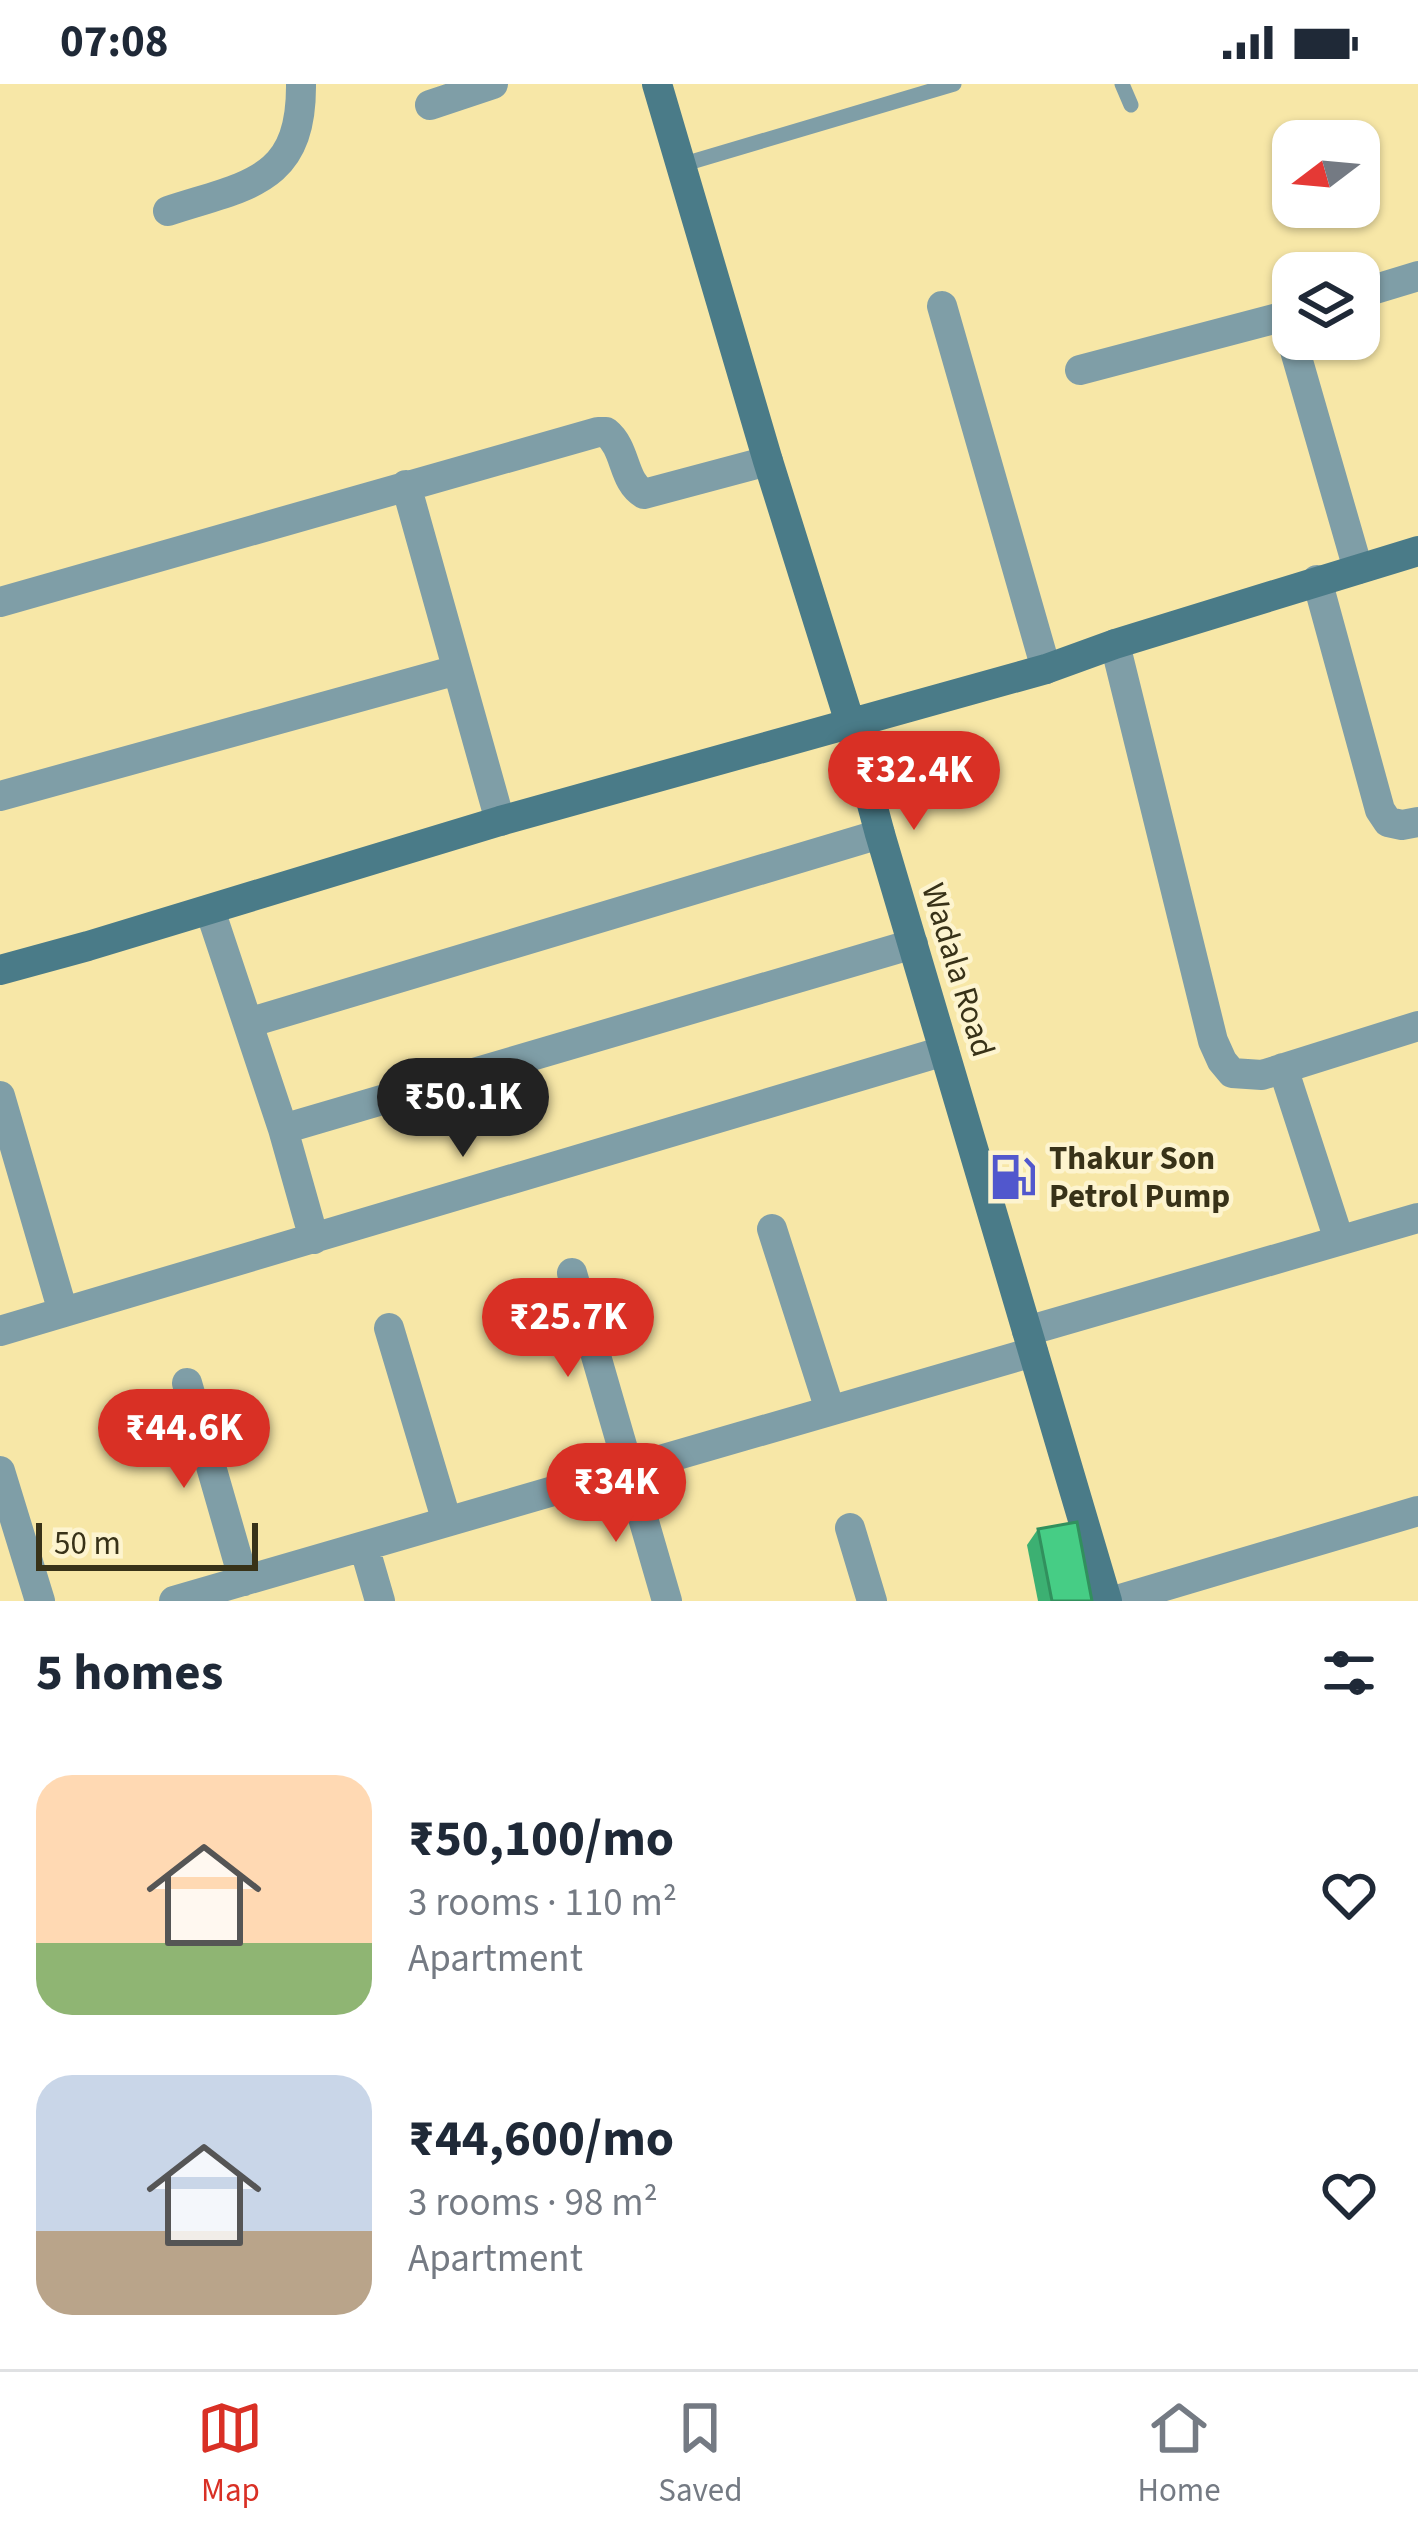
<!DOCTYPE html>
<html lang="en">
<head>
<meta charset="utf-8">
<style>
	:root { --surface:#fff; --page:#f6f6f7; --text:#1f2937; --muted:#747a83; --line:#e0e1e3; --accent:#d93025 }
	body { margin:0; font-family:"Source Sans 3",sans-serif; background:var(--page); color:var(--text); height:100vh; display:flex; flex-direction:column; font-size:45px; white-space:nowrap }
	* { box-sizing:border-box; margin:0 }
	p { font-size:39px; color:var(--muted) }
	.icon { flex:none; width:66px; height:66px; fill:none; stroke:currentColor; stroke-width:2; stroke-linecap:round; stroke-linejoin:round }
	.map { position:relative; height:1517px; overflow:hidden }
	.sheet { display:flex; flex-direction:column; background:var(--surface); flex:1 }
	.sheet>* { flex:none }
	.needle { width:78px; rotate:254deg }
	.tools { position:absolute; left:1272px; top:36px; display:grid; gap:24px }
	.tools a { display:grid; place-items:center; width:108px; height:108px; border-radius:24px; background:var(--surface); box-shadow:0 3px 9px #0004; font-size:60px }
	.scale { position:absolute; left:36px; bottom:30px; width:222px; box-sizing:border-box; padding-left:12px; border:6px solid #383218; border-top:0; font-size:33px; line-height:42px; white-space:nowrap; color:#383218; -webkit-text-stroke:9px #fdf4cf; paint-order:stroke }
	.price { position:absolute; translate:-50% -102px; padding:0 27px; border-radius:42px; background:var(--accent); color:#fff; font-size:39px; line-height:78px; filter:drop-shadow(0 3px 6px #0008) }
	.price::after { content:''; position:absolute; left:50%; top:72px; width:36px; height:27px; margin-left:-18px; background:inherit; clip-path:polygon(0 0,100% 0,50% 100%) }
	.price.selected { background:#222; color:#fff }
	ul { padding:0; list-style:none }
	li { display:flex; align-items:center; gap:36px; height:300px; padding:0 36px }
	li span { display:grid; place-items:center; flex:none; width:336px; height:240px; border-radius:36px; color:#555 }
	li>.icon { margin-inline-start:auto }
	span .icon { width:144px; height:144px; fill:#fffc; stroke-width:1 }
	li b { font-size:51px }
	h2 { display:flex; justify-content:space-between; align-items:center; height:144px; padding:0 36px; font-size:51px }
	.status { display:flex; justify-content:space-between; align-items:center; height:84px; padding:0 60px; background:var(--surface); direction:ltr }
	.status svg { height:33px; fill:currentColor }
	.dock { display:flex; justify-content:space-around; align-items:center; height:168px; border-top:3px solid var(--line); background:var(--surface); font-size:33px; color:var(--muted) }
	.dock a { display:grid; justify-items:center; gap:6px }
	.dock .selected { color:var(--accent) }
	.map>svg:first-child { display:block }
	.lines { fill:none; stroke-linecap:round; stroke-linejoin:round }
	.lane { stroke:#7f9ea7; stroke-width:15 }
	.street { stroke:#7f9ea7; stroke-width:30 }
	.secondary { stroke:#4a7b88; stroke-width:30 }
	.wall { fill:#3cb072 }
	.building { fill:#46cd85; stroke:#31905d; stroke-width:3 }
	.labels { text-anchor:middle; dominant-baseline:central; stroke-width:9; stroke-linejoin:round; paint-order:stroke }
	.street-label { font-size:33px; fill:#383218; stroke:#fdf4cf }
	.poi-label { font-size:33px; font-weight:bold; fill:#383218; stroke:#fdf4cf; text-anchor:start }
</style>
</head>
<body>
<div class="status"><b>07:08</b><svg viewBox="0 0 49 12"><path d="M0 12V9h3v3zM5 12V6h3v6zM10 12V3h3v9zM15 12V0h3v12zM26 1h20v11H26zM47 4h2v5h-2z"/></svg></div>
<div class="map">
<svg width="1418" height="1517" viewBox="0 0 1418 1517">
	<rect width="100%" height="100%" fill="#f7e7a7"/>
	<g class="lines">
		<path class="lane" d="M1122 0 1131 21
			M681 81 954 0"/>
		<path class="street" d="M430 21 493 0
			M168 127C247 101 302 99 301 0
			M1359 210 1418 192
			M942 222 1046 585
			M1285 232 1358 485
			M1080 286 1293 230
			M406 401 500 737
			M1317 496 1380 726 1388 738 1402 741 1418 738
			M0 518 598 348H606C627 365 622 397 644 410L768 377
			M1115 560 1213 957 1222 977 1232 989 1262 991 1418 942
			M0 712 457 586
			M210 826 283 1045 314 1155
			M248 939 880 750
			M1283 984 1339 1156
			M0 1012 63 1228
			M283 1045 913 860
			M772 1145 830 1326
			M572 1189 667 1517
			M389 1244 447 1438
			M0 1247 944 967
			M1027 1247 1418 1134
			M187 1299 244 1497
			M0 1387 40 1517
			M850 1444 872 1517
			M364 1462 380 1517
			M174 1517 1033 1268
			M1114 1517 1418 1427"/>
		<path class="secondary" d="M657 0 768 377 851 642 880 750 1107 1517
			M0 886 88 862 500 737 1046 585 1115 560 1418 467"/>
	</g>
	<path class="wall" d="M1038 1445 1092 1517H1038L1027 1461Z"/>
	<path class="building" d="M1077 1438 1092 1517H1052L1038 1445Z"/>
	<defs>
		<symbol id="fuel-bare" viewBox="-9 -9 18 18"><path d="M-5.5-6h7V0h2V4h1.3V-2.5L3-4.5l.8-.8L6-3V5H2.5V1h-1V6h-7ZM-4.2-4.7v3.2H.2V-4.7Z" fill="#5157cd" stroke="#fdf4cf" stroke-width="2.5" paint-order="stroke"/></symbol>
	</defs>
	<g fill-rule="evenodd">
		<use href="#fuel-bare" x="980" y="1060" width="66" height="66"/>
	</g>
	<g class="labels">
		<g class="street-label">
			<text transform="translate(958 886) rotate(73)">Wadala Road</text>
		</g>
		<g class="poi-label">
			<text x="1049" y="1074">Thakur Son<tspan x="1049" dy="38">Petrol Pump</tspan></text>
		</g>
	</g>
</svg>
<div class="tools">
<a><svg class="needle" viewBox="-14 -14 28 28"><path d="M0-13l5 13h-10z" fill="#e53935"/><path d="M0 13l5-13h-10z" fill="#747a83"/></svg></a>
<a><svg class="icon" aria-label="layers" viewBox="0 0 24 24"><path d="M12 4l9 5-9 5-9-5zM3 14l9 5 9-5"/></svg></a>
</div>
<div class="scale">50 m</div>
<b class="price" style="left:914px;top:749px">₹32.4K</b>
<b class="price selected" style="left:463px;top:1076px">₹50.1K</b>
<b class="price" style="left:568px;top:1296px">₹25.7K</b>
<b class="price" style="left:184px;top:1407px">₹44.6K</b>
<b class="price" style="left:616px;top:1461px">₹34K</b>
</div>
<section class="sheet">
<h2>5 homes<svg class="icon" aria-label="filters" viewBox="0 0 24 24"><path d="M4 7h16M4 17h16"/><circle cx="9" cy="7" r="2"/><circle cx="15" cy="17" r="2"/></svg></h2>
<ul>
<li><span style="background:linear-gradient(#ffd9b3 70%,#8fb573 0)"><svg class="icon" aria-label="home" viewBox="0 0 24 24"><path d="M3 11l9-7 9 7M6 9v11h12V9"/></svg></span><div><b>₹50,100/mo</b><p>3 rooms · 110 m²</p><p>Apartment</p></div><svg class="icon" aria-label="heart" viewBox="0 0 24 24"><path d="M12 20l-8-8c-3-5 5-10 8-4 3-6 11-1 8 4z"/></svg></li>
<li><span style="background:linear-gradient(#c9d6e8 65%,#b9a48a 0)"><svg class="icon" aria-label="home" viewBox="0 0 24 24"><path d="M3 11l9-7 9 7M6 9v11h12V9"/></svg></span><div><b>₹44,600/mo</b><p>3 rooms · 98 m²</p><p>Apartment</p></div><svg class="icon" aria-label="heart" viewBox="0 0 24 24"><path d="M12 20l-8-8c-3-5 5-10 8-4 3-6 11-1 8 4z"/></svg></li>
</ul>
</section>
<nav class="dock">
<a class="selected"><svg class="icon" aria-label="map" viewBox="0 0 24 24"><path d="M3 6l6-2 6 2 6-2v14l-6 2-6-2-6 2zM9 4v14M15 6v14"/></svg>Map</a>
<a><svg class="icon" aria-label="saved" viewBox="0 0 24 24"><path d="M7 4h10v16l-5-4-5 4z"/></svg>Saved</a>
<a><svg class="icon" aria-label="home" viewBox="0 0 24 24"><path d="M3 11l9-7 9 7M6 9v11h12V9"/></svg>Home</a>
</nav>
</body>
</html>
